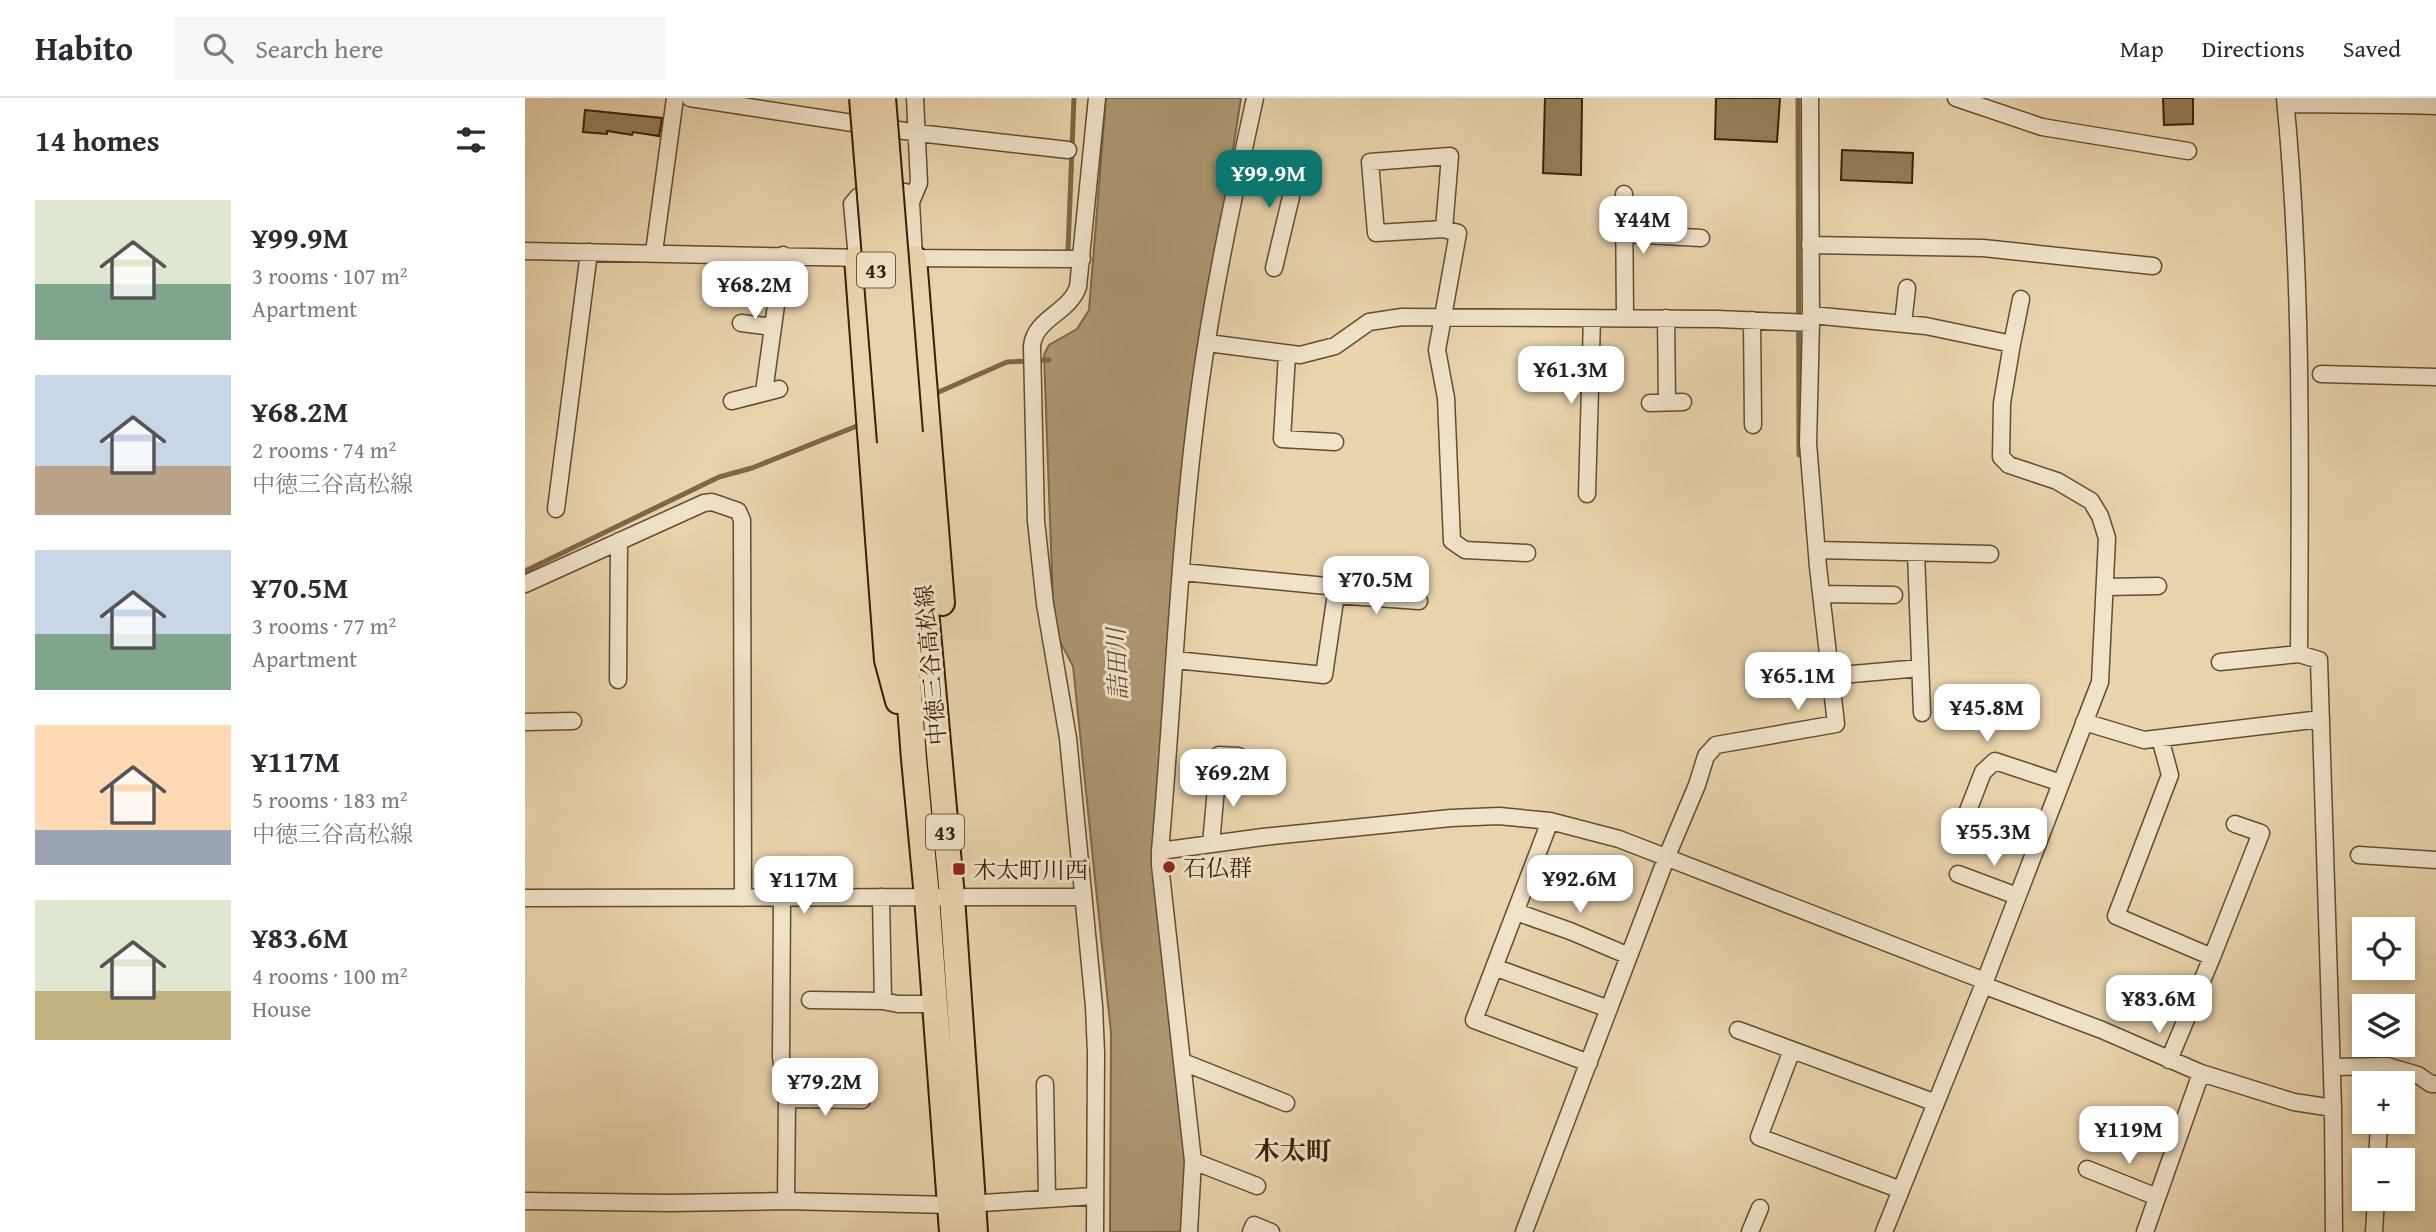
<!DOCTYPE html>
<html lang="en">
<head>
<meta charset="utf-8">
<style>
	:root { --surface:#fff; --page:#f7f7f7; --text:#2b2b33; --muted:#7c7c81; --line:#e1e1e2; --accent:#0f766e }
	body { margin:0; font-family:"Gentium Book Plus","Noto Serif JP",serif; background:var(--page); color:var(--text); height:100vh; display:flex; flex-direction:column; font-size:26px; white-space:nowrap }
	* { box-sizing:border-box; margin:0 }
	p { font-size:23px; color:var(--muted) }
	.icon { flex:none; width:38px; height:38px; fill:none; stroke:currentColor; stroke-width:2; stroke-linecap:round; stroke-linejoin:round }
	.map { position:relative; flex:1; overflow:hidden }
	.panel { display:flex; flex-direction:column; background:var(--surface); width:525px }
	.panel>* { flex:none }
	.controls { position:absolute; left:1827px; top:819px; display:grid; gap:14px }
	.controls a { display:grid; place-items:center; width:63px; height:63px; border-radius:0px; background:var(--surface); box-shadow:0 4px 10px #0003; font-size:35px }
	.price { position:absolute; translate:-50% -60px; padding:0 16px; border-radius:14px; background:#fff; color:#222; font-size:23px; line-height:46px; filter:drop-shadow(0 2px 4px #0008) }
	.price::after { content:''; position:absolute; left:50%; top:42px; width:21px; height:16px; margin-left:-10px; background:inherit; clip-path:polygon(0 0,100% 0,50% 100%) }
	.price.on { background:var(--accent); color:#fff }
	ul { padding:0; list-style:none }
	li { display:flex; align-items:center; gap:21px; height:175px; padding:0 35px }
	li span { display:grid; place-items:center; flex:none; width:196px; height:140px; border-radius:0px; color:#555 }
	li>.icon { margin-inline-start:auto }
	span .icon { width:84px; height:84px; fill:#fffc; stroke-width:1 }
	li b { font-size:30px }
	h2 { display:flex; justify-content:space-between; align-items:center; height:84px; padding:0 35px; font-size:30px }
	header { display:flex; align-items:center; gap:42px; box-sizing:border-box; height:98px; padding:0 35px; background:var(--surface); border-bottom:2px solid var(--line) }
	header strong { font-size:33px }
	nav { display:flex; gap:38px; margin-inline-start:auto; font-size:24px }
	.search { width:490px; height:63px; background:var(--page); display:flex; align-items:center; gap:18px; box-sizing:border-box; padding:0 24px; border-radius:0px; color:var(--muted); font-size:26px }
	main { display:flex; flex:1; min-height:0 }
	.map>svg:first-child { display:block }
	.water { fill:#ad9773; stroke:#7f6746; stroke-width:2 }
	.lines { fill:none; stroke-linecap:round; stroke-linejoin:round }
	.stream { stroke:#7f6746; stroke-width:5 }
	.building { fill:#957e5b; stroke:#392003; stroke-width:2 }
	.minor-casing { stroke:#654d2e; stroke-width:19 }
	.primary-casing { stroke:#392003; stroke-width:28 }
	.minor { stroke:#f1e3ca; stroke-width:16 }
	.primary { stroke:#e9d4ad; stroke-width:24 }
	.primary-bridge-casing { stroke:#392003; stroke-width:28; stroke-linecap:butt }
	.primary-bridge { stroke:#e9d4ad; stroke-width:24 }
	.poi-dot { fill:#8f2418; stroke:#f1e3ca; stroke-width:2.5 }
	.labels { text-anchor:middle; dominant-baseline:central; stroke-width:6; stroke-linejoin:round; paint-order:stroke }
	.shield { fill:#f1e3ca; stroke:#705a3f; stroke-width:2 }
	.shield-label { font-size:21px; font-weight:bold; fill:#392003 }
	.street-label { font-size:23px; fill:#392003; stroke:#f1e3ca }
	.poi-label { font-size:23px; fill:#392003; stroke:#f1e3ca; text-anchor:start }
	.water-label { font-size:24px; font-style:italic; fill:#624a2a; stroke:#f1e3ca }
	.quarter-label { font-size:26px; font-weight:bold; fill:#392003; stroke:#f1e3ca }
</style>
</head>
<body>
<header>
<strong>Habito</strong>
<div class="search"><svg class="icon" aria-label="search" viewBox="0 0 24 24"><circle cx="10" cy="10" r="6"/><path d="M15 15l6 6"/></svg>Search here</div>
<nav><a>Map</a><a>Directions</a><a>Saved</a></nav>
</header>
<main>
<section class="panel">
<h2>14 homes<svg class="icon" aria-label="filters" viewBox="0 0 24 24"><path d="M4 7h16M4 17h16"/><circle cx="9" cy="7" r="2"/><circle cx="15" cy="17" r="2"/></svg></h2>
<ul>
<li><span style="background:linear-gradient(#dfe7d0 60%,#7fa58c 0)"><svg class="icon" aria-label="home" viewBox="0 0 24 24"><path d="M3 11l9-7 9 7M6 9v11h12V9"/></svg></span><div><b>¥99.9M</b><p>3 rooms · 107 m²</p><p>Apartment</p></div></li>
<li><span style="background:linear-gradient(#c9d6e8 65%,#b9a48a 0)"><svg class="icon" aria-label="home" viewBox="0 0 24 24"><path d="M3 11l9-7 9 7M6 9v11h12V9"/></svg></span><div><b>¥68.2M</b><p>2 rooms · 74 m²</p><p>中徳三谷高松線</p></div></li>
<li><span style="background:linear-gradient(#c9d6e8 60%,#7fa58c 0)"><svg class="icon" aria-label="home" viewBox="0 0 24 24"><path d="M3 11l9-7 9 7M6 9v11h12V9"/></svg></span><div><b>¥70.5M</b><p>3 rooms · 77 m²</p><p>Apartment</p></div></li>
<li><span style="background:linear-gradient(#ffd9b3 75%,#9aa5b1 0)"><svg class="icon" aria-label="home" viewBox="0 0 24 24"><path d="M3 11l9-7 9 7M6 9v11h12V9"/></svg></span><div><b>¥117M</b><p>5 rooms · 183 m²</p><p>中徳三谷高松線</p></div></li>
<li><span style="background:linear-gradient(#dfe7d0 65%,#c2b280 0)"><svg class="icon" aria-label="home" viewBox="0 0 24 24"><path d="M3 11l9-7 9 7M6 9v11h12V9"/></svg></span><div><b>¥83.6M</b><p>4 rooms · 100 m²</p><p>House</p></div></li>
</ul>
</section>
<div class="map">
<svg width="1911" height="1134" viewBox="0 0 1911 1134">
	<rect width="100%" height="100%" fill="#e9d4ad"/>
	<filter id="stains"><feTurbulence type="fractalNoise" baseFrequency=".00286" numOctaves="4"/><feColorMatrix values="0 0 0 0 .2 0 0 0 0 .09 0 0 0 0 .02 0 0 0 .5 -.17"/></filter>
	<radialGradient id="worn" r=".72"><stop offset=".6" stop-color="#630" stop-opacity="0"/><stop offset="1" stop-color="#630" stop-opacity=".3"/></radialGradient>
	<path class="water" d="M581 0H716L666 322 630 765 662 1063 659 1134H585L586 935 548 568 529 532 519 257 524 247 552 231 564 212Z"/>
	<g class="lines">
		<path class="stream" d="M1273 0 1274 357
			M543 152 549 0
			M407 297 482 264 524 262
			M0 473 194 379 227 370 337 326"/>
	</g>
	<path class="building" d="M1020 0H1057L1056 77 1018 75Z
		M1191 0H1255L1252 44 1190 41Z
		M1638 0H1668V26L1639 27Z
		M60 12 137 20 134 38 108 34 107 37 82 33V36L58 34Z
		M1317 52 1388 55 1387 85 1316 82Z"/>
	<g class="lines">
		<defs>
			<path id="minor" d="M165 0 393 35 543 52
				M1431 0 1517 29 1663 53
				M1761 6 1876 7V0
				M1876 7 1911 8
				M715 69 770 82 749 170
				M1099 96 1100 220
				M386 104 394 85 390 0
				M919 131 851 135 845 64 925 58 919 131 933 135 912 252 921 300 927 443 940 452 1002 455
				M1100 136 1176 140
				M1285 147 1458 150 1628 168
				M0 153 340 160
				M129 154 150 0
				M332 160 327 106 333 99 380 94 386 104 389 160
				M380 160 557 161
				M1286 217 1401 228 1487 246 1496 201
				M1141 220 1142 304
				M1227 222 1228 327
				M216 225 248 229
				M1378 226 1382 190
				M683 245 775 257 810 248 844 224 877 219 1193 221 1286 225
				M762 256 757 341 810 344
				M1796 276 1911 279
				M239 294 258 157
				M207 303 254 291
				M1125 305 1158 304
				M1062 396 1067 220
				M31 411 64 154
				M1292 452 1465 456
				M1391 455 1397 615
				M0 486 179 405 187 404 213 413 217 422 218 800
				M1581 489 1633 488
				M1296 496 1369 497
				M810 497 894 503
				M1774 556 1794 562 1808 1010 1809 1134
				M650 562 799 577 812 489 657 474
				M1695 564 1774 556C1775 370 1778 185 1760 0
				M1305 578 1395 570
				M93 582 94 443
				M0 624 48 623
				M1559 624 1619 642 1796 621
				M1635 640 1645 677 1591 818 1687 859 1644 962
				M1025 723 949 922 1064 965
				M1439 723 1458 674 1470 663 1536 685
				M686 746 694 657 714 658
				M635 753 738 739 926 720 974 718 1025 723 1094 741 1460 883
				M1834 757 1911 762
				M1433 776 1492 798
				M257 799 256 959 262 1002 261 1103
				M356 799 358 903
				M0 800 557 799
				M991 814 1045 833 1104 858
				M1687 859 1736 735 1710 726
				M969 869 1084 911
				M1458 887 1577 932 1676 975 1769 1004 1808 1010
				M285 902 358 903 373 906H410
				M1213 932 1411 1005
				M1267 952 1234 1039 1376 1092
				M658 964 761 1005
				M1807 969 1862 968 1893 977 1906 986H1911
				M520 986 522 1100
				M262 1001 337 1002
				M1852 1062 1854 1026
				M668 1063 732 1088
				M1562 1071 1632 1099
				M0 1103 145 1105 261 1103 425 1107 569 1098
				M570 1134 571 955 569 908 543 640 520 506 511 423 507 248C510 220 544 215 553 189L572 0
				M664 1134 668 1063 635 767V753C648 608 653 463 671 319 684 212 707 105 730 0
				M726 1134 729 1127 746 1134
				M999 1134 1142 758 1172 687 1181 658 1191 647 1311 626 1293 469 1283 345 1286 225 1285 0
				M1225 1134 1235 1110
				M1359 1134 1460 883 1575 584 1582 440 1575 418 1566 403 1532 383 1484 367 1476 359 1477 305 1487 246
				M1620 1134 1676 975
				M1849 1134 1851 1101"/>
			<path id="primary" d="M332 160 362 562 373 603
				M389 160 417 505
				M385 335 427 799 450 1134
				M365 344 389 661 402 799 427 1134"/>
		</defs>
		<use href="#minor" class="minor-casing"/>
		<use href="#primary" class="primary-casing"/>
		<use href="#minor" class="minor"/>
		<use href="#primary" class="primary"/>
		<defs>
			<path id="primary-bridge" d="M337 0 365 344
				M358 0 385 335"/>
		</defs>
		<use href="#primary-bridge" class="primary-bridge-casing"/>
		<use href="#primary-bridge" class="primary-bridge"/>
	</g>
	<g class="poi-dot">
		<circle cx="644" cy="769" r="7"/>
		<rect x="427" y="764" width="14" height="14" rx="3.5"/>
	</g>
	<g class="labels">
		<g class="shield">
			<rect x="332" y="154.5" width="38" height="35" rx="5"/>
			<rect x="401" y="716.5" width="38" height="35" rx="5"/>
		</g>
		<g class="shield-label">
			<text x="351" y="172">43</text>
			<text x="420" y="734">43</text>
		</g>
		<g class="street-label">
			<text transform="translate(405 567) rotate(-95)">中徳三谷高松線</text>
		</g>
		<g class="poi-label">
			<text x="658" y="769">石仏群</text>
			<text x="448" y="771">木太町川西</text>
		</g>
		<g class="water-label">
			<text transform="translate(592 566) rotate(-92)">詰田川</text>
		</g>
		<g class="quarter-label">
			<text x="768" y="1052">木太町</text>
		</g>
	</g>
	<rect width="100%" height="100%" filter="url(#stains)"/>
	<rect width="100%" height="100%" fill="url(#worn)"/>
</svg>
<div class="controls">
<a><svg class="icon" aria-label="locate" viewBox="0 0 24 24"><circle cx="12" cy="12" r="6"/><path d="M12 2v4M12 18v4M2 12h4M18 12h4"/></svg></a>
<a><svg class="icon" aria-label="layers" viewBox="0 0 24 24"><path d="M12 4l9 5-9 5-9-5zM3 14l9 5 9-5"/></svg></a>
<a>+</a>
<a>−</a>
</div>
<b class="price on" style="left:744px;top:112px">¥99.9M</b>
<b class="price" style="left:1118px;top:158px">¥44M</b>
<b class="price" style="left:230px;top:223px">¥68.2M</b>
<b class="price" style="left:1046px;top:308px">¥61.3M</b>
<b class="price" style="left:851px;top:518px">¥70.5M</b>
<b class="price" style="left:1273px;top:614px">¥65.1M</b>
<b class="price" style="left:1462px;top:646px">¥45.8M</b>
<b class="price" style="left:708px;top:711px">¥69.2M</b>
<b class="price" style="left:1469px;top:770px">¥55.3M</b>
<b class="price" style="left:1055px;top:817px">¥92.6M</b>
<b class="price" style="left:279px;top:818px">¥117M</b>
<b class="price" style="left:1634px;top:937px">¥83.6M</b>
<b class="price" style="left:300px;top:1020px">¥79.2M</b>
<b class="price" style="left:1604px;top:1068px">¥119M</b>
</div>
</main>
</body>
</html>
